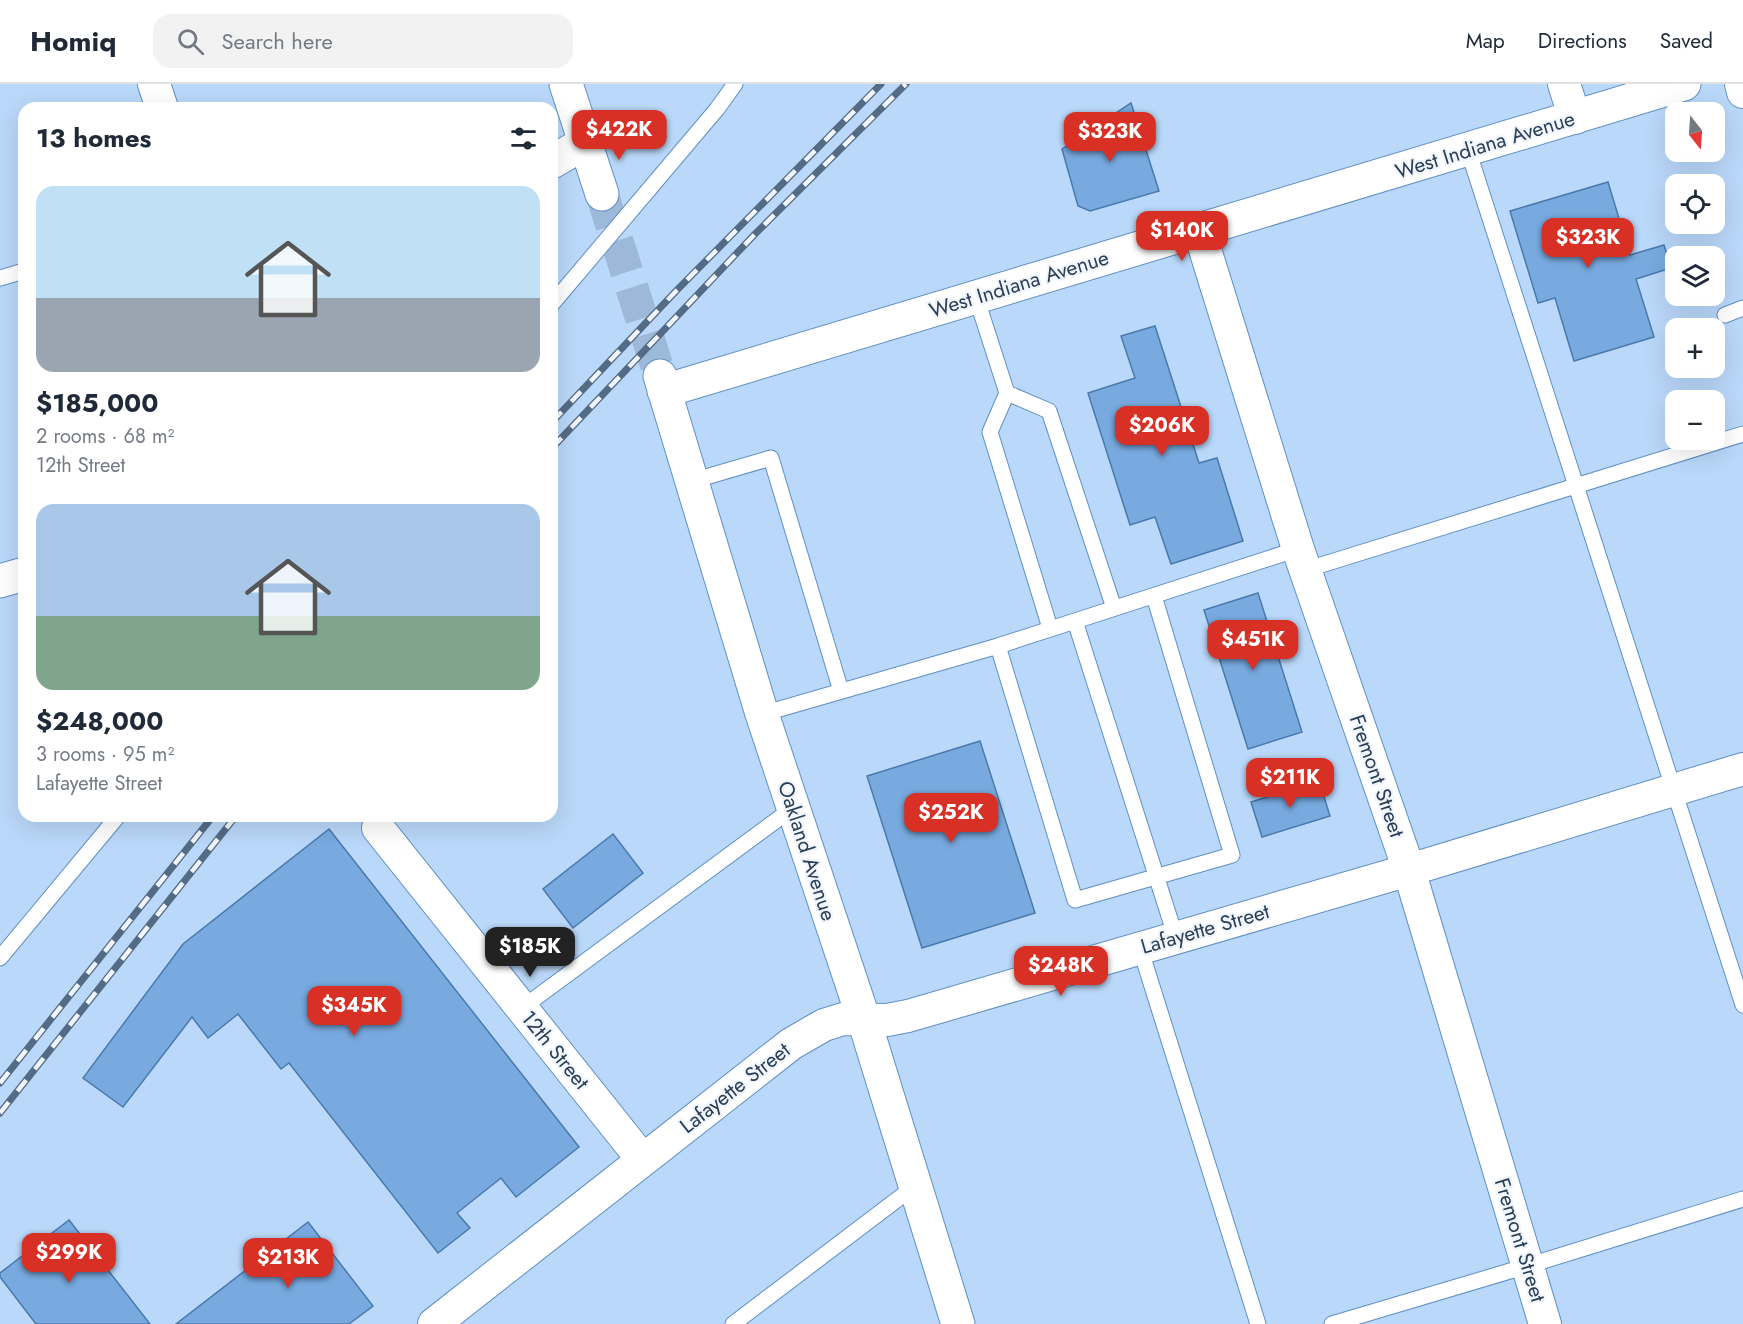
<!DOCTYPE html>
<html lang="en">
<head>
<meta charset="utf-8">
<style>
	:root { --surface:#fff; --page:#f2f2f3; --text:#1f2937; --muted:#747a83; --line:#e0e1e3; --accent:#d93025 }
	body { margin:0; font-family:Jost,sans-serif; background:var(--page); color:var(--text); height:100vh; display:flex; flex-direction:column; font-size:22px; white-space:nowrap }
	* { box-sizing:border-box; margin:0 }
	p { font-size:20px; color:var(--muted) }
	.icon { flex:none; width:33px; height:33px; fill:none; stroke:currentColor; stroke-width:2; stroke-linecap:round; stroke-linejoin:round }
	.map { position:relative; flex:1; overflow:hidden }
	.side { position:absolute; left:18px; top:18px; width:540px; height:720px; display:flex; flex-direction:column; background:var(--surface); border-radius:18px; box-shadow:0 6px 24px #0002 }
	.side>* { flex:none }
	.needle { width:39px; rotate:163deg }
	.fabs { position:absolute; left:1665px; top:18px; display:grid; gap:12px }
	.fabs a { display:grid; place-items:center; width:60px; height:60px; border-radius:12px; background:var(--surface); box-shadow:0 6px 24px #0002; font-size:30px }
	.price { position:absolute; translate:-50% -51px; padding:0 14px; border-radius:12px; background:var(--accent); color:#fff; font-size:20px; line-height:39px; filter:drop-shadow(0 2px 3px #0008) }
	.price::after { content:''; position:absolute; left:50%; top:36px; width:18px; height:14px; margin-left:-9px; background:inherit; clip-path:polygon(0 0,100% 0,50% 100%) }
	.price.selected { background:#222; color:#fff }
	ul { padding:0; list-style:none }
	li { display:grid; align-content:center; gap:12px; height:318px; padding:0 18px }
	li span { display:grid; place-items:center; height:186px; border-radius:18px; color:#555 }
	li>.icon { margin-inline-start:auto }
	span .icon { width:108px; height:108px; fill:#fffc; stroke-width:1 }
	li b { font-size:26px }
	h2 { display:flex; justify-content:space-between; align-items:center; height:72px; padding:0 18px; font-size:26px }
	header { display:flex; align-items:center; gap:36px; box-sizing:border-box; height:84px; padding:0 30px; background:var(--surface); border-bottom:2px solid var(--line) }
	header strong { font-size:28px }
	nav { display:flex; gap:33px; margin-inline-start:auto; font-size:21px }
	.search { width:420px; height:54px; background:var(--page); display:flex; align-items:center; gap:15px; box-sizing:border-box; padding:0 21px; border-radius:18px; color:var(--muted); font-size:22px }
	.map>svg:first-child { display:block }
	.building { fill:#78aae0; stroke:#4a79ad; stroke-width:1.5 }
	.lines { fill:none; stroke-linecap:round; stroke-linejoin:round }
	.tertiary-tunnel { stroke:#9db9d9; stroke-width:33; stroke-dasharray:33 16; stroke-linecap:butt }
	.service-casing { stroke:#5f8fc4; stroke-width:17 }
	.minor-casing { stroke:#5f8fc4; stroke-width:34 }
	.tertiary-casing { stroke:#5f8fc4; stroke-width:35 }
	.service { stroke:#fff; stroke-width:15 }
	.minor { stroke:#fff; stroke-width:32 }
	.tertiary { stroke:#fff; stroke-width:33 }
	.rail-casing { stroke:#546b86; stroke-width:7 }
	.rail { stroke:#f1f6fc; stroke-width:4.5; stroke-dasharray:14; stroke-linecap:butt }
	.labels { text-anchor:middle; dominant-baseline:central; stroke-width:4.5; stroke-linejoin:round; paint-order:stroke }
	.street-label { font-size:21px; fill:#2a3e55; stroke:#f1f6fc }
</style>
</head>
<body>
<header>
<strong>Homiq</strong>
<div class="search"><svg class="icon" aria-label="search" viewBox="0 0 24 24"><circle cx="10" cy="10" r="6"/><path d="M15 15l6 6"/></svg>Search here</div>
<nav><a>Map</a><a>Directions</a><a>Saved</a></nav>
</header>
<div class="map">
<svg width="1743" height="1240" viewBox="0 0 1743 1240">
	<rect width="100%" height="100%" fill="#bad8fa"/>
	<path class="building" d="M1131 19 1159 107 1090 127 1078 122 1062 65Z
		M1608 98 1630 171 1664 161 1671 184 1636 195 1654 253 1574 277 1555 214 1538 219 1510 127Z
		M1155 242 1199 379 1217 374 1243 457 1171 480 1155 433 1130 441 1088 309 1135 294 1121 252Z
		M1258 509 1302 648 1248 665 1204 526Z
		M980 657 1035 829 922 864 867 692Z
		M1319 697 1330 732 1262 753 1251 718Z
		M329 745 579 1063 516 1113 501 1094 457 1129 470 1144 438 1169 289 979 281 985 238 930 208 954 192 933 123 1023 83 994 183 860Z
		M613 750 643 789 573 844 543 805Z
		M69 1136 150 1240H36L0 1193V1189Z
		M308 1138 373 1222 349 1240H176Z"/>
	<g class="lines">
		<path class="tertiary-tunnel" d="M602 110 660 292"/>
		<defs>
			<path id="service" d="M1468 66 1743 921
				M0 194 24 187
				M976 213 1007 309
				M552 220 717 25 735 0
				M1725 231 1743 224
				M692 397 771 374 841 607
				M1305 486 1743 350
				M1075 537 1298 465
				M1050 544 990 348 1007 309 1049 327 1114 524
				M998 562 1075 816 1232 771 1154 512
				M762 630 998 562 1075 537 1176 854
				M1140 864 1258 1240
				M0 874 118 732
				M522 924 793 724
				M733 1240 915 1102
				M1332 1240 1527 1182 1743 1115"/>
			<path id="minor" d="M154 0 162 24
				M1564 0 1575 34
				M1741 0 1743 8
				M1199 146 1298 465 1409 786 1545 1240
				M378 744 643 1076
				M434 1240 791 960 824 941 843 935 887 936 908 932 1409 786 1743 685"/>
			<path id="tertiary" d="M566 0 602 110
				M552 78 586 58
				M660 292 762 630 864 936 958 1240
				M664 307 1684 0
				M0 497 24 490"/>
		</defs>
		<use href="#service" class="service-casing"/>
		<use href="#minor" class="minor-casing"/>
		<use href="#tertiary" class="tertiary-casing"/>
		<use href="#service" class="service"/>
		<use href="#minor" class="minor"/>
		<use href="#tertiary" class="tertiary"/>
		<defs>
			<path id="rail" d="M552 338 677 206 881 0
				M552 364 755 150 906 0
				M0 999 213 732
				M0 1029 236 732"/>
		</defs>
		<use href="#rail" class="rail-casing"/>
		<use href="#rail" class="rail"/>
	</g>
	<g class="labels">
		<g class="street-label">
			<text transform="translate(1485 61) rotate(-17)">West Indiana Avenue</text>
			<text transform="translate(1019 200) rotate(-17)">West Indiana Avenue</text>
			<text transform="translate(1377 692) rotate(71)">Fremont Street</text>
			<text transform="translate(807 767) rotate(72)">Oakland Avenue</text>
			<text transform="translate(1205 845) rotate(-16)">Lafayette Street</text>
			<text transform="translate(555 966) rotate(51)">12th Street</text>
			<text transform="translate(735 1004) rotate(-38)">Lafayette Street</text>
			<text transform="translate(1520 1156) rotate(73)">Fremont Street</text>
		</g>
	</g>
</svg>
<div class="fabs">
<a><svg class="needle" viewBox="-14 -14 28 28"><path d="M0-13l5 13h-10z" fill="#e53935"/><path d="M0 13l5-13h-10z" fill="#747a83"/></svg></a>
<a><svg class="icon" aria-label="locate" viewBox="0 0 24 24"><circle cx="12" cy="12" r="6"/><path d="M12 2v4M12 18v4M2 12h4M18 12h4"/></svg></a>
<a><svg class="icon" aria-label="layers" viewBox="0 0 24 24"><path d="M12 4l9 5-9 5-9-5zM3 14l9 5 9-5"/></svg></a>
<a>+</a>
<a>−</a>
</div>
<b class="price" style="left:619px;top:77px">$422K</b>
<b class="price" style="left:1110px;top:79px">$323K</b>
<b class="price" style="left:1182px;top:178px">$140K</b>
<b class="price" style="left:1588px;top:185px">$323K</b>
<b class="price" style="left:1162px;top:373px">$206K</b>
<b class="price" style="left:1253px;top:587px">$451K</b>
<b class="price" style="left:1290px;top:725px">$211K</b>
<b class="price" style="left:951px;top:760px">$252K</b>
<b class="price selected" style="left:530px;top:894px">$185K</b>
<b class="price" style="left:1061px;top:913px">$248K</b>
<b class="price" style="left:354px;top:953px">$345K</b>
<b class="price" style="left:69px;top:1200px">$299K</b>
<b class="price" style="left:288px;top:1205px">$213K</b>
<section class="side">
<h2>13 homes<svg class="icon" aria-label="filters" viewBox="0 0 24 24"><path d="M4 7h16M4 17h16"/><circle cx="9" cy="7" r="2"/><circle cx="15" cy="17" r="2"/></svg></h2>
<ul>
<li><span style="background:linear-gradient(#bfe0f5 60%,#9aa5b1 0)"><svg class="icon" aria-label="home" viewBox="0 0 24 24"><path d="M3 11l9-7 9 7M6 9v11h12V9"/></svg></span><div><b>$185,000</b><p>2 rooms · 68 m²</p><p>12th Street</p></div></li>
<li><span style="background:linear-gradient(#a9c7e8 60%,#7fa58c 0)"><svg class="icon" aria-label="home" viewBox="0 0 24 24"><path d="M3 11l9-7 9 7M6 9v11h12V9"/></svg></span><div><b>$248,000</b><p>3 rooms · 95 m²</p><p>Lafayette Street</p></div></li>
</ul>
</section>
</div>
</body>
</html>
